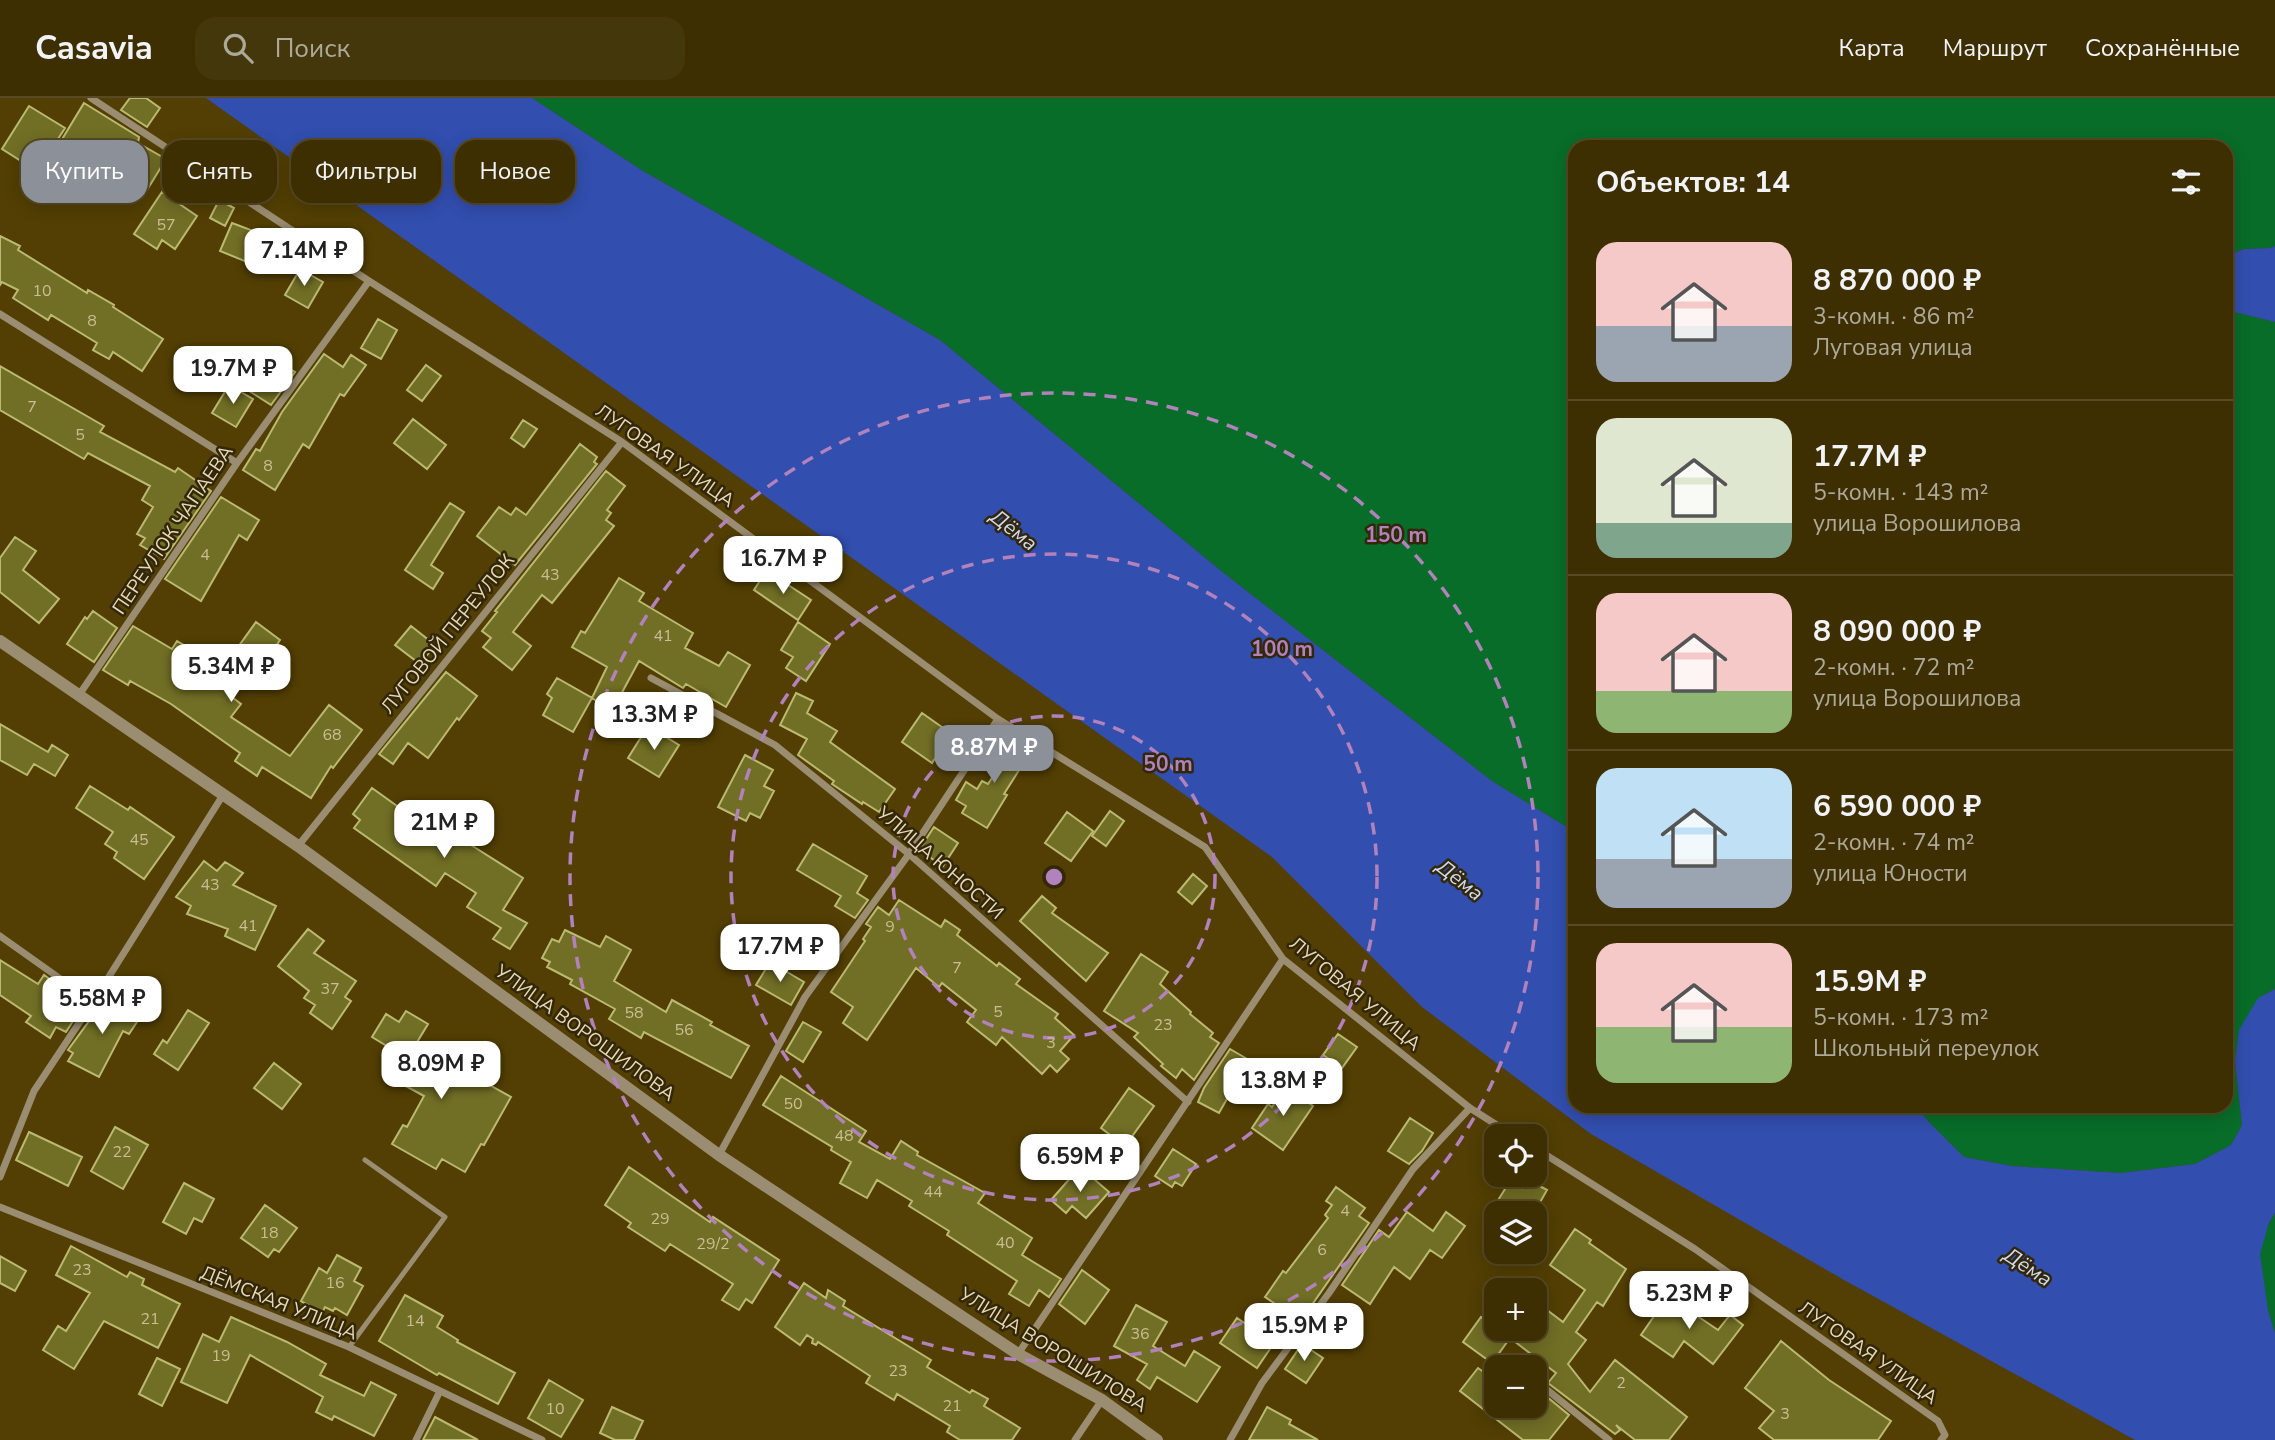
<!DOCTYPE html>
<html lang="ru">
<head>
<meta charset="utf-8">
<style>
	:root { --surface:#3e2f02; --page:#45370c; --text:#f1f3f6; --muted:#ada999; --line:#574a24; --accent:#8c9099 }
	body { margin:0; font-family:"Nunito Sans",sans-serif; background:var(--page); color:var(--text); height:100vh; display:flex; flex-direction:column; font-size:26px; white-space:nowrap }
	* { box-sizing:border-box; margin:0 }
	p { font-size:23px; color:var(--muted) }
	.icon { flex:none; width:38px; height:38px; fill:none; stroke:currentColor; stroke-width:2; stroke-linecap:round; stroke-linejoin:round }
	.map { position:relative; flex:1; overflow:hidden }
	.sheet { position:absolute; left:1568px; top:42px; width:665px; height:973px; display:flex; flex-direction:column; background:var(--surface); border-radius:21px; box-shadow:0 4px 18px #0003,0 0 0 2px var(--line) }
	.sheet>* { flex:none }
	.hud { position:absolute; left:21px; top:42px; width:665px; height:63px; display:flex; gap:14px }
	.fabs { position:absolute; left:1484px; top:1026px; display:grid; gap:14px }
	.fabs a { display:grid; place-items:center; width:63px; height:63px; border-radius:14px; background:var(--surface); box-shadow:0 4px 18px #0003,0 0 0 2px var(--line); font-size:35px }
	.price { position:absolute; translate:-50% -60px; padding:0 16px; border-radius:14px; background:#fff; color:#222; font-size:23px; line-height:46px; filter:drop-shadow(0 2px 4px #0008) }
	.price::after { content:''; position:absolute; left:50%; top:42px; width:21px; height:16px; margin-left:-10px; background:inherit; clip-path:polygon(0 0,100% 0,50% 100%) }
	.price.current { background:var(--accent); color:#fff }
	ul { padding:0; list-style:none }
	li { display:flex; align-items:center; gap:21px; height:175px; padding:0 28px }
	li+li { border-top:2px solid var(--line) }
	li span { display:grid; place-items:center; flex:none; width:196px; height:140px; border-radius:21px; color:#555 }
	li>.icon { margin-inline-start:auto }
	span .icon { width:84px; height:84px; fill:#fffc; stroke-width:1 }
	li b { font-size:30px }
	h2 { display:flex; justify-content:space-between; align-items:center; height:84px; padding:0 28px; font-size:30px }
	.pill { padding:0 24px; border-radius:21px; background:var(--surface); box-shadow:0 4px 18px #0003,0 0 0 2px var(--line); font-size:24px; line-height:63px }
	.pill.current { background:var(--accent); color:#fff }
	header { display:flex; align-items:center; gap:42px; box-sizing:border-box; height:98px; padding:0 35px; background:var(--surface); border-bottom:2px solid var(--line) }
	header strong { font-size:33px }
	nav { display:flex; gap:38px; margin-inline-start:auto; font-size:24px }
	.search { width:490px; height:63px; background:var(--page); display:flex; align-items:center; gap:18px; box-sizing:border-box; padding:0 24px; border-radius:21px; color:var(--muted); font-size:26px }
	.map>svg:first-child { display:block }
	.green { fill:#086d28 }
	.water { fill:#324eae }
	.building { fill:#716e25; stroke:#bbba71; stroke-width:2 }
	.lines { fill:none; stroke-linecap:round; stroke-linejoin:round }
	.service { stroke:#9a8d71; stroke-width:5 }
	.minor { stroke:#9a8d71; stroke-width:7 }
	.tertiary { stroke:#9a8d71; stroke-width:12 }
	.ring { fill:none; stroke:#b182bb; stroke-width:3.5; stroke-dasharray:12 9 }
	.labels { text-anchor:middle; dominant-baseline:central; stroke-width:5; stroke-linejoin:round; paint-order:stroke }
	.number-label { font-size:16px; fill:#cabe92 }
	.street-label { font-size:19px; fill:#e7d8b7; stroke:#322709 }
	.water-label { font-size:21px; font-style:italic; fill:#cfdaf3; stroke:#322709 }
	.centre { fill:#b182bb; stroke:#322709; stroke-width:3.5 }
	.ring-label { font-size:21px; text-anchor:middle; font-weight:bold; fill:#b182bb; stroke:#322709; stroke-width:5; stroke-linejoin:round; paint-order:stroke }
</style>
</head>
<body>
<header>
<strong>Casavia</strong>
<div class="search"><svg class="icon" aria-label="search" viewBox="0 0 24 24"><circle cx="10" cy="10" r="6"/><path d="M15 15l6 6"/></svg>Поиск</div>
<nav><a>Карта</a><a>Маршрут</a><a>Сохранённые</a></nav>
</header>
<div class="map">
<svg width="2275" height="1342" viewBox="0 0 2275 1342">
	<rect width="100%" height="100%" fill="#533f03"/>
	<path class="green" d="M532 0H2275V148L2270 150 2244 151 2226 158V49H1575V734L1492 683 1225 476 940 242 643 73Z
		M2226 212 2275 224V891L2258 900 2235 964 2242 1027 2231 1047 2195 1066 2120 1075 2012 1068 1964 1059 1929 1024 1916 1008H2226Z
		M2275 1115V1235C2268 1213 2259 1181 2260 1157 2260 1144 2268 1126 2275 1115Z"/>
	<path class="water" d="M206 0H532L643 73 940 242 1225 476 1492 683 1575 734V1008H1916L1929 1024 1964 1059 2012 1068 2120 1075 2195 1066 2231 1047 2242 1027 2235 964 2239 932 2258 900 2275 891V1115L2269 1125 2260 1156 2268 1212 2275 1235V1342H2135L1844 1182 1591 1036 1422 909 1272 759Z
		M2275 148V224L2226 212V158L2244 151 2270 150Z"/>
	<path class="building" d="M130 0H146L160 10 147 29 121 12Z
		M84 5 139 39 138 45 166 61 144 97 126 86 128 82 61 43Z
		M29 8 65 30 43 64 37 60 34 65 23 58 21 63 2 51Z
		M162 94 197 118 175 151 162 142 157 151 134 136Z
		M219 102 234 110 225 128 210 120Z
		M232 125 264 137 252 166 220 153Z
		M0 138 20 148 18 152 87 195 88 192 114 207 113 209 163 241 142 273 113 254 109 261 93 252 97 245 51 217 48 222 13 200 18 192 2 184 0 187Z
		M300 171 323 184 308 210 285 197Z
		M378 221 397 232 381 261 361 250Z
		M324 256 343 269 351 257 366 267 344 298 340 296 309 350 303 346 275 392 243 372 256 351 260 353 282 314Z
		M269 257 295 274 271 307 246 291Z
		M426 267 441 278 422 303 407 292Z
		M0 268 104 328 100 334 175 374 178 370 211 393 164 461 140 447 145 440 137 436 153 409 142 402 150 388 88 355 84 361 0 312Z
		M229 287 253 301 236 329 212 315Z
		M413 321 446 347 427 371 394 345Z
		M523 322 537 331 524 349 511 340Z
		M580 346 597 359 594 364 597 366 515 467 477 438 499 409 511 417 516 410 526 417Z
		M606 373 625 388 607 412 611 415 606 422 614 428 552 505 542 497 513 534 531 548 512 572 483 549 491 540 482 533 497 514 495 513Z
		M221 399 259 422 247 442 239 437 201 503 165 481Z
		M450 405 464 414 431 467 443 475 433 491 405 472Z
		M15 439 36 453 23 472 59 501 39 525 0 494V460Z
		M770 475 811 502 798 522 754 492 763 478 767 480Z
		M619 480 644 495 639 503 693 535 685 550 719 568 728 554 750 567 726 609 686 586 683 590 639 563 612 613 592 600 607 569 572 549 581 533 585 535Z
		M93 513 117 530 94 564 67 546 85 519 87 521Z
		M256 524 280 542 270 557 265 553 232 599 241 606 231 619 290 658 329 607 362 632 333 670 331 668 311 700 262 669 257 678 235 663 240 655 171 606 130 583 128 587 103 572 133 528 172 551 177 543 223 570Z
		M798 524 830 546 806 583 786 570 793 559 781 552Z
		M411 528 435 547 420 566 395 547Z
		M446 574 477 598 459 622 457 620 428 660 408 645 393 666 379 656Z
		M557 580 592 600 573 634 543 617 552 600 547 596Z
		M796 595 813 603 807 615 837 633 830 644 895 691 879 714 863 704 862 706 832 686 834 683 798 657 807 641 780 627Z
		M922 615 946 632 944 635 949 639 932 665 902 644Z
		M0 626 48 654 52 647 68 657 55 678 34 666 27 677 0 662Z
		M648 628 679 647 659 679 628 660Z
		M1011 636 1033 650 1004 696 1007 697 987 730 962 715 966 708 956 702 966 684 977 691 982 683 988 686 1008 655 1002 651Z
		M745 657 773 672 764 688 774 693 760 720 750 715 746 723 718 709Z
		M90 688 128 712 130 709 174 739 144 781 114 760 117 754 105 746 113 734 76 710Z
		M372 690 432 733 441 720 474 742 471 747 523 780 503 812 527 825 510 851 493 841 501 830 467 809 476 795 445 775 436 788 354 730 360 722 353 716Z
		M1110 713 1124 723 1106 748 1092 738Z
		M1067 714 1093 733 1071 763 1045 745Z
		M934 729 958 745 943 768 919 752Z
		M813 746 867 778 857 795 868 802 855 820 835 808 841 798 797 772Z
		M204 763 217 773 225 764 243 775 233 787 276 808 255 852 225 838 228 831 187 816 191 808 176 799Z
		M1193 776 1207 788 1192 806 1178 794Z
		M1042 798 1056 810 1052 815 1108 855 1086 883 1020 823Z
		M899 802 941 829 945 822 960 832 957 837 997 868 999 865 1020 881 1016 886 1058 916 1055 920 1074 937 1060 953 1069 961 1057 974 1050 967 1042 976 1002 939 996 947 967 924 976 912 942 885 939 889 916 870 867 942 843 925 853 909 831 894 865 843 863 841 871 829 866 826 878 809 889 817Z
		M308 831 324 843 314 855 356 883 345 899 351 903 332 931 310 915 315 907 304 900 309 893 278 868Z
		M565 832 600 849 606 838 631 852 614 883 666 914 672 902 712 924 710 927 749 948 731 980 644 934 641 940 609 921 615 911 570 886 572 882 547 869 550 864 542 860 552 841 559 844Z
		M1141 856 1168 874 1160 886 1191 914 1190 916 1213 935 1210 939 1219 945 1194 982 1182 971 1176 980 1161 968 1163 966 1134 939 1138 935 1104 913Z
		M0 862 38 886 44 877 59 888 56 892 82 909 66 934 56 929 50 940 26 924 31 918 0 897Z
		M770 864 804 884 791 907 756 887Z
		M108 897 141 918 129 936 123 933 99 979 68 963 73 955 68 952Z
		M188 912 209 925 178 972 154 956 163 942 167 945Z
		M406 913 428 926 416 946 511 999 484 1047 481 1046 465 1074 442 1061 436 1071 392 1046 403 1027 407 1029 424 998 404 987 416 966 372 939 386 916 399 924Z
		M803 924 821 934 803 964 786 953Z
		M1338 936 1357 949 1342 970 1323 957Z
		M1230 951 1249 962 1219 1015 1198 1004 1204 990Z
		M274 965 301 986 282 1011 254 990Z
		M781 978 866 1033 859 1044 890 1061 901 1043 918 1054 917 1057 985 1095 978 1105 1032 1140 1022 1157 1061 1181 1049 1199 1039 1192 1029 1208 1009 1196 1017 1183 947 1137 949 1133 909 1108 912 1103 877 1082 867 1100 840 1085 851 1064 831 1052 832 1049 763 1007Z
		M1286 989 1313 1008 1283 1052 1252 1030 1268 1006 1272 1009Z
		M1129 990 1154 1008 1125 1048 1101 1030Z
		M1410 1020 1433 1035 1422 1053 1409 1066 1388 1053Z
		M115 1029 148 1047 123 1091 91 1073Z
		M29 1034 82 1059 68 1088 16 1062Z
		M1173 1051 1196 1066 1182 1088 1175 1084 1172 1089 1155 1078Z
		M629 1069 710 1124 713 1119 779 1162 752 1205 746 1201 739 1212 722 1202 733 1186 670 1146 665 1153 628 1129 631 1125 605 1107Z
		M1080 1069 1109 1094 1086 1120 1072 1108 1066 1115 1051 1102Z
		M1527 1081 1547 1092 1534 1115H1490L1510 1083 1522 1090Z
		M184 1085 214 1101 202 1124 194 1120 186 1136 163 1124Z
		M1336 1089 1365 1110 1359 1118 1369 1125 1309 1211 1302 1206 1293 1218 1265 1199 1283 1173 1286 1175 1328 1120 1325 1117 1332 1107 1326 1103Z
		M265 1107 297 1130 279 1154 274 1151 268 1159 241 1140Z
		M1407 1114 1433 1133 1446 1114 1465 1128 1442 1160 1430 1152 1410 1181 1394 1169 1370 1206 1342 1187 1379 1132 1389 1139Z
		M1575 1131 1591 1142 1589 1145 1626 1171 1603 1208 1597 1204 1576 1234 1586 1242 1568 1266 1590 1294 1615 1262 1687 1319 1669 1342H1635L1616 1327 1620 1332 1615 1336 1548 1285 1556 1275 1510 1240 1492 1265 1463 1244 1481 1219 1496 1230H1535V1203L1563 1224 1585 1192 1550 1167Z
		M71 1148 127 1179 130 1174 144 1181 142 1187 180 1206 158 1250 104 1223 74 1271 43 1252 58 1228 66 1233 90 1195 56 1177Z
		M337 1157 361 1170 354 1183 363 1188 347 1217 335 1210 333 1213 325 1209 322 1215 301 1203 319 1170 327 1175Z
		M0 1158 26 1173 15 1193 0 1185Z
		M1082 1172 1109 1192 1085 1226 1059 1206Z
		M804 1185 826 1200 828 1192 845 1203 843 1208 931 1262 927 1269 970 1295 972 1292 988 1301 984 1308 1020 1330 1012 1342H960L947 1334 950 1328 897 1296 894 1302 866 1285 870 1278 818 1244 816 1247 812 1245 813 1241 807 1237 800 1247 775 1229Z
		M405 1197 443 1218 437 1229 458 1242 457 1244 515 1275 498 1306 439 1275 437 1277 379 1243Z
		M1668 1198 1718 1232 1730 1217 1743 1227 1713 1266 1684 1243 1673 1259 1641 1237Z
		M1136 1207 1167 1224 1153 1248 1185 1268 1194 1253 1220 1269 1197 1304 1157 1279 1150 1291 1137 1282 1147 1266 1114 1248Z
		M231 1219 287 1244 326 1266 320 1277 364 1298 371 1284 396 1297 374 1338 334 1318 332 1322 316 1314 323 1299 250 1257 227 1305 181 1284 203 1236 219 1244Z
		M1237 1220 1274 1245 1257 1270 1220 1245Z
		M1781 1243 1829 1282 1891 1323 1878 1342H1774L1759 1330 1774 1313 1745 1290Z
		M1302 1246 1323 1260 1306 1285 1285 1271Z
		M157 1260 180 1271 162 1308 139 1296Z
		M1478 1270 1496 1283V1307H1535V1302L1541 1294 1569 1317 1549 1342H1523L1460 1293Z
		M549 1282 583 1302 561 1339 528 1320Z
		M612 1309 643 1323 634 1342H615L600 1335Z
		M1267 1309 1291 1322 1289 1326 1318 1342H1249Z
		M435 1319 478 1342H423Z"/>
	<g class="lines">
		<path class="service" d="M349 1249 445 1119 365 1062"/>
		<path class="minor" d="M91 0 369 183 622 344 998 621 1205 749 1283 861 1470 1010 1514 1038
			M0 216 237 365
			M651 580 775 647 909 756 1188 1004
			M79 597 237 365 369 183
			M298 748 622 344
			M0 838 93 904
			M1535 1050 1695 1151 1938 1323 1945 1337 1941 1342
			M719 1057 805 899 909 756 998 621
			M0 1079 34 993 93 904 223 697
			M0 1109 349 1249 542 1342
			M1018 1256 1283 861
			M1516 1266 1519 1269
			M1535 1282 1609 1342
			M416 1342 440 1293
			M1075 1342 1102 1302
			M1230 1342 1262 1285 1329 1195 1413 1071 1470 1010"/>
		<path class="tertiary" d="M0 543 298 748 719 1057 1018 1256 1102 1302 1157 1342"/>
	</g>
	<g class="ring">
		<circle cx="1054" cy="779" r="161"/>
		<circle cx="1054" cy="779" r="323"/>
		<circle cx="1054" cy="779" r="484"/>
	</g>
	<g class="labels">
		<g class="number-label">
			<text x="166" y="127">57</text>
			<text x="42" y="193">10</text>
			<text x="92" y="223">8</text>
			<text x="32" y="309">7</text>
			<text x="80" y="337">5</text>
			<text x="268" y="368">8</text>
			<text x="205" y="457">4</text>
			<text x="550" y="477">43</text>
			<text x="663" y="538">41</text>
			<text x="332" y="637">68</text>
			<text x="139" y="742">45</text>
			<text x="210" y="787">43</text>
			<text x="248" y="828">41</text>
			<text x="890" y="829">9</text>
			<text x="957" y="870">7</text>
			<text x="330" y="891">37</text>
			<text x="998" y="914">5</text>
			<text x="634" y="915">58</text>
			<text x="1163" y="927">23</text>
			<text x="684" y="932">56</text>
			<text x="1051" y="945">3</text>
			<text x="793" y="1006">50</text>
			<text x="844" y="1038">48</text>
			<text x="122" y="1054">22</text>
			<text x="933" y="1094">44</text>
			<text x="1345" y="1113">4</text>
			<text x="660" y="1121">29</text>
			<text x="269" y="1135">18</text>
			<text x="1005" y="1145">40</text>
			<text x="713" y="1146">29/2</text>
			<text x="1322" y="1152">6</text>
			<text x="82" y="1172">23</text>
			<text x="335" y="1185">16</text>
			<text x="150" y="1221">21</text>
			<text x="415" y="1223">14</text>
			<text x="1140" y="1236">36</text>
			<text x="221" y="1258">19</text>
			<text x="898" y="1273">23</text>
			<text x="1621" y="1285">2</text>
			<text x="952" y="1308">21</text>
			<text x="555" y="1311">10</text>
			<text x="1785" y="1316">3</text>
		</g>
		<g class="street-label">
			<text transform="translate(665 358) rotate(35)">ЛУГОВАЯ УЛИЦА</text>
			<text transform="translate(173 432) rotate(-56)">ПЕРЕУЛОК ЧАПАЕВА</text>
			<text transform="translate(448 536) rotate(-51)">ЛУГОВОЙ ПЕРЕУЛОК</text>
			<text transform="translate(940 765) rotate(41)">УЛИЦА ЮНОСТИ</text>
			<text transform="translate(1355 896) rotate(40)">ЛУГОВАЯ УЛИЦА</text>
			<text transform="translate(585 935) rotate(36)">УЛИЦА ВОРОШИЛОВА</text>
			<text transform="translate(279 1205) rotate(22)">ДЁМСКАЯ УЛИЦА</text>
			<text transform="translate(1053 1252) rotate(32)">УЛИЦА ВОРОШИЛОВА</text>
			<text transform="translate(1868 1255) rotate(35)">ЛУГОВАЯ УЛИЦА</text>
		</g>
		<g class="water-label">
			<text transform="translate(1014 432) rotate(38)">Дёма</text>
			<text transform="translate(1460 782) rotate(38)">Дёма</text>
			<text transform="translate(2028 1169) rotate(33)">Дёма</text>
		</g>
	</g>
	<circle cx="1054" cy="779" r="10" class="centre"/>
	<g class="ring-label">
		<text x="1396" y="444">150 m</text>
		<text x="1282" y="558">100 m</text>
		<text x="1168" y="673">50 m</text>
	</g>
</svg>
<div class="fabs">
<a><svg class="icon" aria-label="locate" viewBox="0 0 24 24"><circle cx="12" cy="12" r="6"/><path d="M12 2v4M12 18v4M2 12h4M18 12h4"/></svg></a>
<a><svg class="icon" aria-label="layers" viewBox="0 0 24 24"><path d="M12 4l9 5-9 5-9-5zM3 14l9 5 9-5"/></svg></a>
<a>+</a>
<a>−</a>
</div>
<b class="price" style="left:304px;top:190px">7.14M ₽</b>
<b class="price" style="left:233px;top:308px">19.7M ₽</b>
<b class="price" style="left:783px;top:498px">16.7M ₽</b>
<b class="price" style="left:231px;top:606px">5.34M ₽</b>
<b class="price" style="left:654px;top:654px">13.3M ₽</b>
<b class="price current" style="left:994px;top:687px">8.87M ₽</b>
<b class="price" style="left:444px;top:762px">21M ₽</b>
<b class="price" style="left:780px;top:886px">17.7M ₽</b>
<b class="price" style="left:102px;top:938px">5.58M ₽</b>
<b class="price" style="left:441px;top:1003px">8.09M ₽</b>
<b class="price" style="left:1283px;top:1020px">13.8M ₽</b>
<b class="price" style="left:1080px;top:1096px">6.59M ₽</b>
<b class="price" style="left:1689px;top:1233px">5.23M ₽</b>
<b class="price" style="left:1304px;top:1265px">15.9M ₽</b>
<div class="hud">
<a class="pill current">Купить</a>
<a class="pill">Снять</a>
<a class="pill">Фильтры</a>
<a class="pill">Новое</a>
</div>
<section class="sheet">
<h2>Объектов: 14<svg class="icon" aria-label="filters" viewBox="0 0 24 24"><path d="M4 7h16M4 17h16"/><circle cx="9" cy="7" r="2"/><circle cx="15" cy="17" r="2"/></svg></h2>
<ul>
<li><span style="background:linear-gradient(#f6c9c9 60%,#9aa5b1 0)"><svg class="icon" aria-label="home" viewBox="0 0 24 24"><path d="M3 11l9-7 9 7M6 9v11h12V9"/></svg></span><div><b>8 870 000 ₽</b><p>3-комн. · 86 m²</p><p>Луговая улица</p></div></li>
<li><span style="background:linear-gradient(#dfe7d0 75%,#7fa58c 0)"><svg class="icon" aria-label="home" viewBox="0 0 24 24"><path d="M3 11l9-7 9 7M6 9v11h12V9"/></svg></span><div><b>17.7M ₽</b><p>5-комн. · 143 m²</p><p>улица Ворошилова</p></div></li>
<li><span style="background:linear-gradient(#f6c9c9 70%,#8fb573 0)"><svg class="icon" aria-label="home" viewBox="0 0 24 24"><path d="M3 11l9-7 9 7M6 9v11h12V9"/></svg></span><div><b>8 090 000 ₽</b><p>2-комн. · 72 m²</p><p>улица Ворошилова</p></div></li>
<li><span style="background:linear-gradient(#bfe0f5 65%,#9aa5b1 0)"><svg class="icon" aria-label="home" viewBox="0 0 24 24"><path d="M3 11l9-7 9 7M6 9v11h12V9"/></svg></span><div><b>6 590 000 ₽</b><p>2-комн. · 74 m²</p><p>улица Юности</p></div></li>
<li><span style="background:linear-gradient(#f6c9c9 60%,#8fb573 0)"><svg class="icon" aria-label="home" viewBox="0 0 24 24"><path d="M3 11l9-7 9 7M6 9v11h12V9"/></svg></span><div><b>15.9M ₽</b><p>5-комн. · 173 m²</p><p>Школьный переулок</p></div></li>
</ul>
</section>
</div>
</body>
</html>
